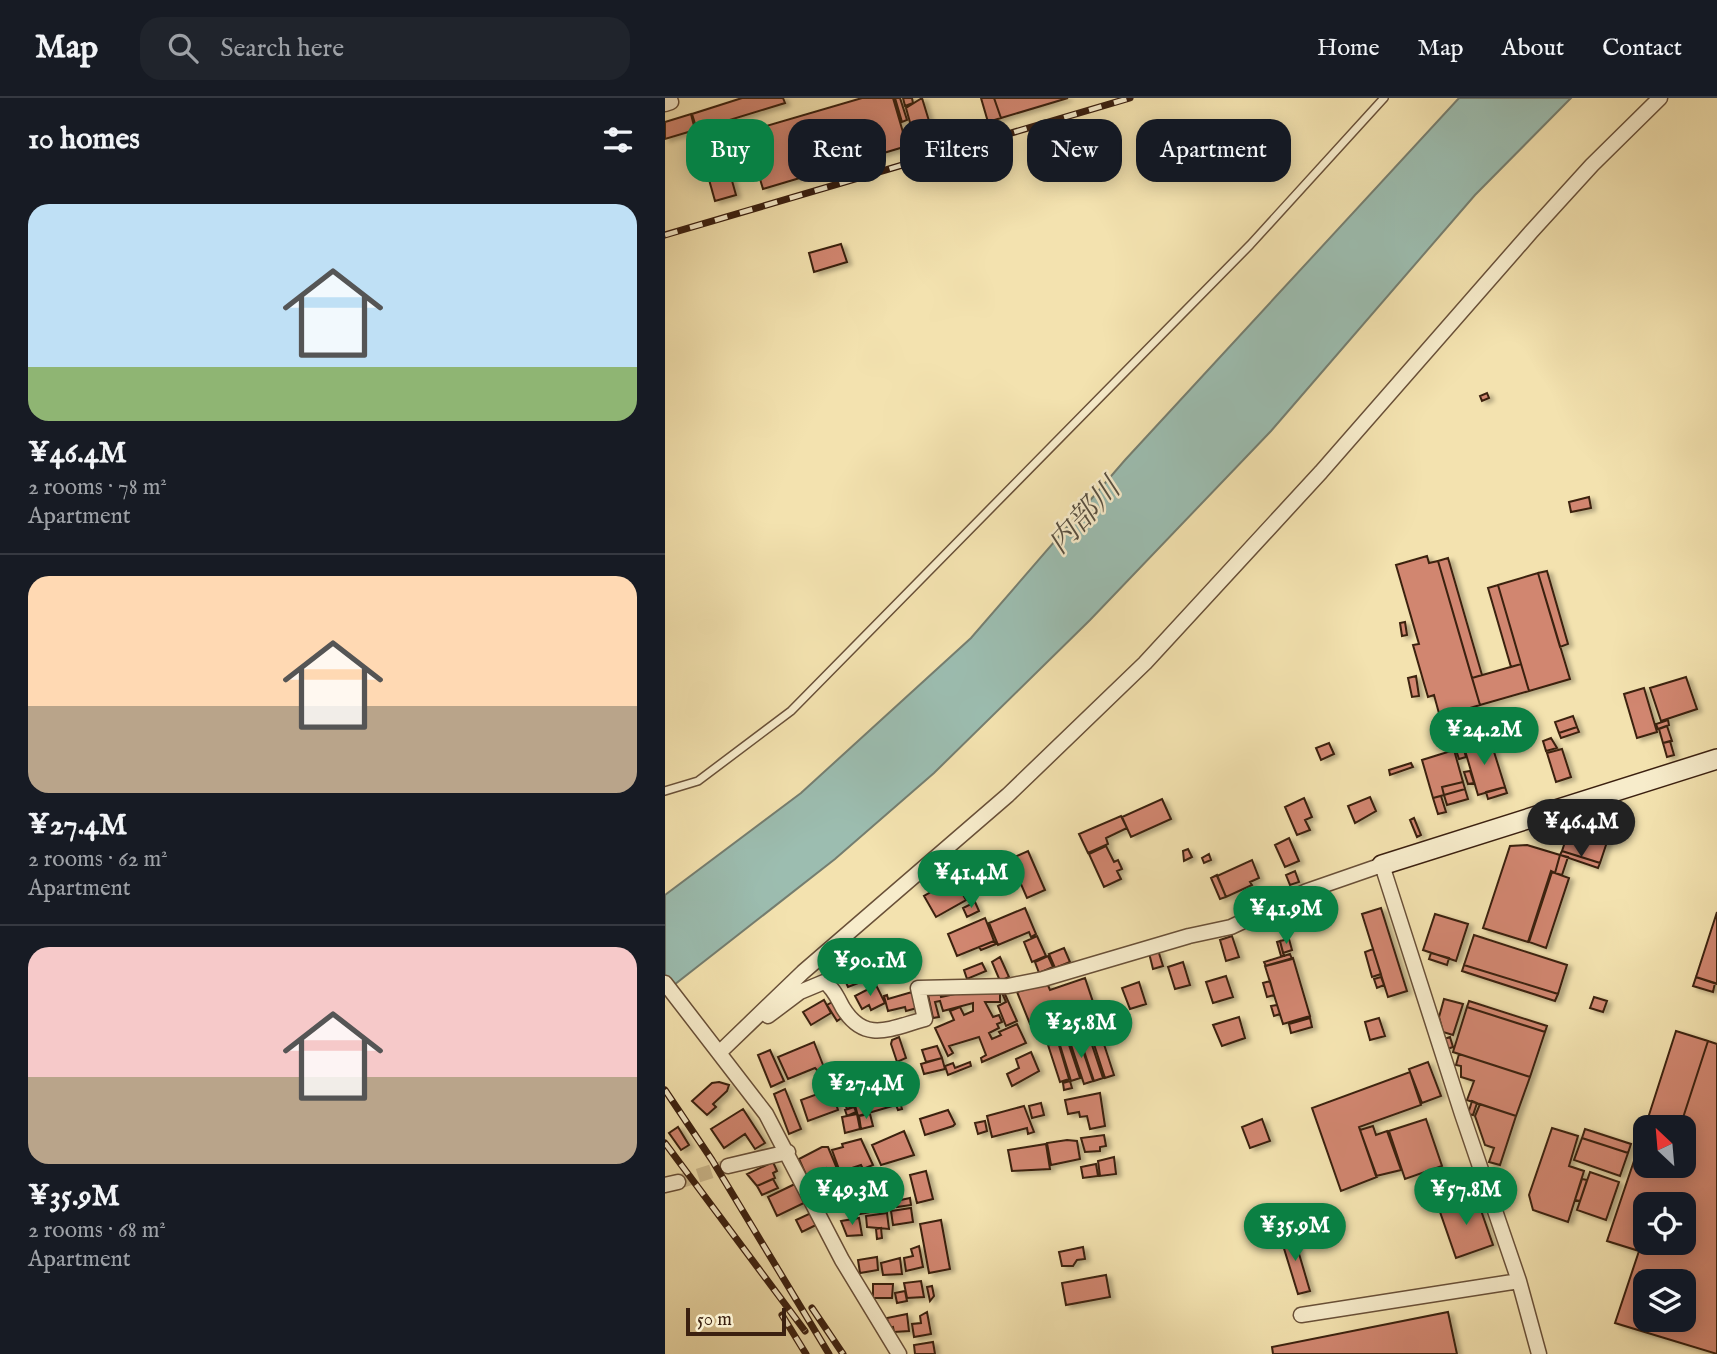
<!DOCTYPE html>
<html lang="en">
<head>
<meta charset="utf-8">
<style>
	:root { --surface:#171b24; --page:#20242c; --text:#f1f3f6; --muted:#9ea1a6; --line:#363941; --accent:#0b8043 }
	body { margin:0; font-family:"IM FELL English","Noto Serif JP",serif; background:var(--page); color:var(--text); height:100vh; display:flex; flex-direction:column; font-size:26px; white-space:nowrap }
	* { box-sizing:border-box; margin:0 }
	p { font-size:23px; color:var(--muted) }
	.icon { flex:none; width:38px; height:38px; fill:none; stroke:currentColor; stroke-width:2; stroke-linecap:round; stroke-linejoin:round }
	.map { position:relative; flex:1; overflow:hidden }
	.sheet { display:flex; flex-direction:column; background:var(--surface); width:665px }
	.sheet>* { flex:none }
	.hud { position:absolute; left:21px; top:21px; width:665px; height:63px; display:flex; gap:14px }
	.needle { width:46px; rotate:334deg }
	.controls { position:absolute; left:968px; top:1017px; display:grid; gap:14px }
	.controls a { display:grid; place-items:center; width:63px; height:63px; border-radius:14px; background:var(--surface); box-shadow:0 4px 18px #0003; font-size:35px }
	.scale { position:absolute; left:21px; bottom:18px; width:100px; box-sizing:border-box; padding-left:7px; border:4px solid #3b2010; border-top:0; font-size:19px; line-height:24px; white-space:nowrap; color:#3b2010; -webkit-text-stroke:5px #f7eccb; paint-order:stroke }
	.price { position:absolute; translate:-50% -60px; padding:0 16px; border-radius:24px; background:var(--accent); color:#fff; font-size:23px; line-height:46px; filter:drop-shadow(0 2px 4px #0008) }
	.price::after { content:''; position:absolute; left:50%; top:42px; width:21px; height:16px; margin-left:-10px; background:inherit; clip-path:polygon(0 0,100% 0,50% 100%) }
	.price.on { background:#222; color:#fff }
	ul { padding:0; list-style:none }
	li { display:grid; align-content:center; gap:14px; height:371px; padding:0 28px }
	li+li { border-top:2px solid var(--line) }
	li span { display:grid; place-items:center; height:217px; border-radius:21px; color:#555 }
	li>.icon { margin-inline-start:auto }
	span .icon { width:126px; height:126px; fill:#fffc; stroke-width:1 }
	li b { font-size:30px }
	h2 { display:flex; justify-content:space-between; align-items:center; height:84px; padding:0 28px; font-size:30px }
	.tag { padding:0 24px; border-radius:21px; background:var(--surface); box-shadow:0 4px 18px #0003; font-size:24px; line-height:63px }
	.tag.on { background:var(--accent); color:#fff }
	header { display:flex; align-items:center; gap:42px; box-sizing:border-box; height:98px; padding:0 35px; background:var(--surface); border-bottom:2px solid var(--line) }
	header strong { font-size:33px }
	nav { display:flex; gap:38px; margin-inline-start:auto; font-size:24px }
	.search { width:490px; height:63px; background:var(--page); display:flex; align-items:center; gap:18px; box-sizing:border-box; padding:0 24px; border-radius:21px; color:var(--muted); font-size:26px }
	main { display:flex; flex:1; min-height:0 }
	.map>svg:first-child { display:block }
	.water { fill:#9cbdb0; stroke:#757e70; stroke-width:2 }
	.building { fill:#d18670; stroke:#3b2010; stroke-width:2; fill-rule:evenodd; filter:url(#shadow) }
	.lines { fill:none; stroke-linecap:round; stroke-linejoin:round }
	.street-tunnel { stroke:#cebb8f; stroke-width:14; stroke-dasharray:14 7; stroke-linecap:butt }
	.lane-casing { stroke:#695038; stroke-width:10 }
	.street-casing { stroke:#695038; stroke-width:17 }
	.secondary-casing { stroke:#3b2010; stroke-width:22 }
	.lane { stroke:#f7eccb; stroke-width:7 }
	.street { stroke:#f7eccb; stroke-width:14 }
	.secondary { stroke:#f7eccb; stroke-width:19 }
	.rail-casing { stroke:#3b2010; stroke-width:7 }
	.rail { stroke:#f7eccb; stroke-width:4.5; stroke-dasharray:13; stroke-linecap:butt }
	.labels { text-anchor:middle; dominant-baseline:central; stroke-width:5; stroke-linejoin:round; paint-order:stroke }
	.water-label { font-size:30px; font-style:italic; fill:#584f40; stroke:#f7eccb }
</style>
</head>
<body>
<header>
<strong>Map</strong>
<div class="search"><svg class="icon" aria-label="search" viewBox="0 0 24 24"><circle cx="10" cy="10" r="6"/><path d="M15 15l6 6"/></svg>Search here</div>
<nav><a>Home</a><a>Map</a><a>About</a><a>Contact</a></nav>
</header>
<main>
<section class="sheet">
<h2>10 homes<svg class="icon" aria-label="filters" viewBox="0 0 24 24"><path d="M4 7h16M4 17h16"/><circle cx="9" cy="7" r="2"/><circle cx="15" cy="17" r="2"/></svg></h2>
<ul>
<li><span style="background:linear-gradient(#bfe0f5 75%,#8fb573 0)"><svg class="icon" aria-label="home" viewBox="0 0 24 24"><path d="M3 11l9-7 9 7M6 9v11h12V9"/></svg></span><div><b>¥46.4M</b><p>2 rooms · 78 m²</p><p>Apartment</p></div></li>
<li><span style="background:linear-gradient(#ffd9b3 60%,#b9a48a 0)"><svg class="icon" aria-label="home" viewBox="0 0 24 24"><path d="M3 11l9-7 9 7M6 9v11h12V9"/></svg></span><div><b>¥27.4M</b><p>2 rooms · 62 m²</p><p>Apartment</p></div></li>
<li><span style="background:linear-gradient(#f6c9c9 60%,#b9a48a 0)"><svg class="icon" aria-label="home" viewBox="0 0 24 24"><path d="M3 11l9-7 9 7M6 9v11h12V9"/></svg></span><div><b>¥35.9M</b><p>2 rooms · 68 m²</p><p>Apartment</p></div></li>
</ul>
</section>
<div class="map">
<svg width="1052" height="1256" viewBox="0 0 1052 1256">
	<defs>
		<filter id="shadow"><feDropShadow dx="4.5" dy="2.5" stdDeviation="2" flood-color="#0004"/></filter>
	</defs>
	<rect width="100%" height="100%" fill="#f3e2af"/>
	<filter id="stains"><feTurbulence type="fractalNoise" baseFrequency=".00286" numOctaves="4"/><feColorMatrix values="0 0 0 0 .2 0 0 0 0 .09 0 0 0 0 .02 0 0 0 .5 -.17"/></filter>
	<radialGradient id="worn" r=".72"><stop offset=".6" stop-color="#630" stop-opacity="0"/><stop offset="1" stop-color="#630" stop-opacity=".3"/></radialGradient>
	<path class="water" d="M794 0H906L810 97 606 333 425 522 269 675 170 761 0 894V797L136 695 306 540 460 362Z"/>
	<path class="building" d="M77 0H118L120 5 32 32 27 16Z
		M197 0H228L242 48 98 91 81 34Z
		M230 0H235L242 22 237 24Z
		M238 0H247L248 5 240 8Z
		M257 0 268 36 245 43 241 30 246 28 241 10Z
		M316 0H329L336 20 323 24Z
		M329 0H403L336 20Z
		M26 16 30 32 0 41V24Z
		M314 24 316 29 303 33 301 28Z
		M64 72 71 97 50 103 43 78Z
		M176 146 182 164 149 174 144 155Z
		M822 295 824 300 817 303 815 298Z
		M924 399 926 410 906 414 904 404Z
		M762 458 764 465 773 463 815 607 775 619 769 597 763 599 748 547 754 546 731 467Z
		M783 460 817 577 807 580 773 463Z
		M882 473 903 546 895 549 873 475Z
		M873 475 905 581 864 593 833 487Z
		M833 487 856 566 846 569 823 490Z
		M740 524 742 537 737 538 735 525Z
		M856 566 864 593 815 607 807 580Z
		M751 578 754 598 747 599 743 580Z
		M1021 579 1032 611 996 623 985 590Z
		M979 590 992 634 972 640 959 596Z
		M908 618 912 629 894 635 890 624Z
		M1003 622 1004 627 993 631 991 626Z
		M1002 628 1007 643 998 645 994 631Z
		M912 629 914 634 896 640 894 635Z
		M886 640 892 650 881 653 878 643Z
		M825 641 840 689 813 697 799 649Z
		M1005 643 1009 657 1002 659 998 645Z
		M664 645 669 656 656 662 651 650Z
		M798 649 801 659 794 661 791 652Z
		M897 651 906 679 891 684 882 655Z
		M789 652 798 684 777 689 779 697 768 700 757 662Z
		M746 665 748 669 725 677 724 672Z
		M805 673 809 685 803 686 799 674Z
		M798 684 800 691 779 697 777 689Z
		M840 689 842 695 823 701 821 694Z
		M800 691 803 701 782 707 779 697Z
		M776 698 781 714 773 716 768 700Z
		M705 699 711 713 690 725 683 708Z
		M639 700 647 719 640 722 645 732 632 737 620 709Z
		M497 701 506 721 466 739 457 719Z
		M456 718 462 730 441 740 443 746 423 755 414 736Z
		M749 720 756 737 752 739 745 722Z
		M905 729 943 741 935 765 897 753Z
		M624 740 634 763 620 769 610 747Z
		M862 747 895 757 890 775 886 773 863 844 818 830 845 748Z
		M441 748 449 764 453 762 457 771 452 773 456 781 439 789 424 756Z
		M523 751 527 759 519 763 518 753Z
		M363 753 380 792 362 800 345 761Z
		M897 753 935 765 933 770 895 757Z
		M544 756 546 762 539 765 537 760Z
		M895 757 903 759 897 777 890 775Z
		M587 762 594 780 585 784 587 787 561 799 552 778Z
		M630 773 634 784 625 787 621 777Z
		M887 774 904 780 881 850 864 844Z
		M552 777 561 799 555 801 546 780Z
		M289 781 301 802 271 819 259 798Z
		M310 804 314 813 302 819 298 810Z
		M360 810 371 836 366 839 364 834 333 847 324 825Z
		M716 810 742 893 723 899 697 816Z
		M1052 814V886L1031 879Z
		M770 816 803 826 791 863 758 852Z
		M320 820 329 843 292 858 283 836Z
		M809 837 902 867 893 896 799 867Z
		M372 838 381 858 367 864 359 844Z
		M567 838 574 859 561 863 555 842Z
		M624 841 627 852 618 855 615 843Z
		M329 843 331 846 316 852 314 849Z
		M615 843 619 858H616L612 844Z
		M218 850 227 863 231 861 237 873 215 884 203 858Z
		M399 850 405 864 390 870 384 856Z
		M708 851 716 876 707 879 700 854Z
		M493 852 498 868 488 871 484 855Z
		M766 855 784 860 782 867 764 861Z
		M625 856 627 861 601 868 599 864Z
		M383 858 388 869 374 875 370 864Z
		M335 859 344 879 335 883 327 864Z
		M628 860 645 918 618 926 600 868Z
		M518 864 525 887 510 891 503 869Z
		M203 865 209 879 183 889 178 878Z
		M317 865 321 873 302 881 299 872Z
		M799 867 893 896 890 903 797 873Z
		M561 878 568 899 548 905 541 884Z
		M716 879 719 887 712 890 709 881Z
		M1031 879 1050 885 1048 894 1028 888Z
		M420 880 428 904 365 926 352 894 382 885 385 892Z
		M605 883 609 897 602 899 598 885Z
		M474 884 481 906 465 911 457 890Z
		M211 887 220 905 206 912 204 907 197 911 190 898Z
		M335 892V904H320L328 919 334 917 337 924 332 926 334 930 324 935 327 941 336 937 334 934 352 926 361 945 317 964 316 960 321 957 314 939 284 948 288 955 283 958 270 930 289 922 285 913 295 909 299 917 308 913V905L278 913 275 903 270 904 274 919 268 920 263 897 275 894 276 899 299 894Z
		M247 894 252 910 241 913 240 909 223 913 219 898 222 897 223 901Z
		M339 894 352 923 341 928 333 908 341 904 337 895Z
		M929 899 942 903 938 914 925 910Z
		M779 901 798 906 788 937 778 934 774 919Z
		M159 902 166 915 146 927 138 914Z
		M169 903 178 919 172 923 162 907Z
		M804 903 882 928 880 934 802 909Z
		M612 907 615 916 609 918 606 908Z
		M802 909 880 934 865 979 788 954Z
		M422 917 425 926 407 932 404 923Z
		M574 919 580 940 557 948 548 927Z
		M645 920 647 929 626 935 624 926Z
		M714 920 720 938 705 942 700 924Z
		M434 931 449 977 440 980 425 934Z
		M1011 933 1043 943 1015 1029H980V1050L974 1048Z
		M423 935 438 980 429 983 414 938Z
		M413 938 428 983 419 986 404 941Z
		M234 939 241 960 232 964 226 946 227 942Z
		M785 939 788 949 782 951 779 941Z
		M402 941 415 980 406 983 394 944Z
		M1043 943 1052 946V1256L950 1225 974 1153 942 1143 974 1048 980 1050V1068H1018V1029H1015ZM980 1106H1018V1144H980ZM980 1183H1018V1222H980Z
		M149 944 160 972 155 975 150 970 123 981 113 959Z
		M393 944 404 981 395 984 383 947Z
		M272 948 277 960 261 964 257 952Z
		M105 952 119 983 106 989 93 957Z
		M366 954 374 973 347 988 342 976 354 970 351 961Z
		M794 956 865 979 851 1018 802 1002 809 983 796 979V968L791 967Z
		M277 960 280 971 259 976 256 966Z
		M305 964 306 968 283 977 280 968 288 965 290 970Z
		M763 964 776 998 757 1005 744 971Z
		M223 965 226 976 217 978 219 985 204 989 200 972Z
		M745 974 756 1007 694 1029 712 1079 676 1093 647 1010Z
		M228 982 237 1011 233 1012 231 1007 193 1018 187 997Z
		M405 983 407 990 399 992 398 985Z
		M54 984 64 987 62 993 48 1006 51 1009 42 1017 27 1003 47 985Z
		M120 991 136 1031 124 1036 109 996Z
		M166 991 173 1012 143 1023 136 1002Z
		M435 995 440 1028 425 1031 422 1018 415 1019 414 1014 403 1016 400 1002Z
		M185 996 190 1008 182 1011 177 999Z
		M807 1003 812 1005 808 1017 803 1016Z
		M376 1005 379 1017 367 1020 364 1008Z
		M815 1006 851 1018 835 1067 824 1064 829 1050 820 1047 810 1018Z
		M359 1008 369 1034 363 1036 362 1030 327 1039 322 1018Z
		M189 1009 191 1014 182 1018 180 1012Z
		M78 1011 100 1045 90 1051 80 1036 59 1050 46 1031Z
		M283 1012 290 1026 288 1028 260 1037 255 1021Z
		M192 1016 195 1031 180 1035 177 1019Z
		M205 1016 208 1028 196 1031 194 1018Z
		M597 1021 605 1043 585 1050 577 1029Z
		M761 1021 777 1068 740 1081 724 1033Z
		M320 1023 322 1033 313 1036 310 1025Z
		M708 1028 711 1037 722 1033 736 1072 711 1078 695 1032Z
		M13 1029 24 1047 16 1052 4 1035Z
		M887 1030 913 1038 904 1068 919 1073 903 1124 868 1112 864 1097Z
		M920 1031 966 1046 963 1055 917 1040Z
		M239 1033 249 1057 216 1067 207 1047Z
		M439 1037 441 1048 435 1049V1053L420 1054 416 1040Z
		M917 1040 963 1055 955 1078 909 1062Z
		M196 1041 208 1067 198 1071 196 1067 175 1074 167 1052 178 1049 177 1046Z
		M402 1042 412 1043 415 1061 386 1067 382 1045Z
		M381 1046 385 1071 347 1073 343 1052Z
		M157 1049H163L173 1073 164 1076 161 1070 142 1079 134 1061Z
		M449 1059 451 1076 435 1078 433 1063Z
		M108 1064 112 1073 108 1075 110 1080 92 1088 82 1076Z
		M431 1066 433 1078 418 1080 416 1069Z
		M214 1071 217 1080 212 1082 209 1073Z
		M172 1073 176 1082 167 1083 164 1076Z
		M261 1073 268 1101 252 1105 245 1077Z
		M925 1074 954 1084 941 1122 912 1112Z
		M108 1081 113 1090 97 1097 92 1088Z
		M219 1081 221 1089 198 1094 196 1087Z
		M917 1081 922 1082 915 1103 910 1102Z
		M132 1085 139 1105 112 1118 103 1099Z
		M170 1086 176 1097 157 1106 151 1095Z
		M221 1089 225 1110 195 1116 190 1096Z
		M811 1098 828 1147 791 1160 774 1111Z
		M245 1100 246 1107 232 1109 231 1103Z
		M246 1110 248 1124 228 1127 226 1113Z
		M146 1115 151 1127 137 1134 131 1122Z
		M222 1115 224 1131 202 1129 201 1118Z
		M194 1120 197 1137 182 1138 176 1123Z
		M276 1122 285 1171 264 1175 255 1126Z
		M216 1130 217 1140 212 1141 211 1131Z
		M627 1132 645 1193 633 1196 617 1144 621 1143 619 1134Z
		M254 1148 258 1169 241 1173 239 1160 248 1158 246 1151Z
		M418 1149 420 1161 412 1162 408 1168H397L394 1154Z
		M212 1159 213 1172 195 1175 193 1162Z
		M235 1160 237 1176 218 1177 216 1165Z
		M441 1177 445 1199 401 1207 397 1185Z
		M256 1183 259 1199 242 1200 239 1185Z
		M208 1186H228L227 1200H208Z
		M267 1188 269 1198 265 1203 262 1189Z
		M240 1193 242 1203 232 1205 230 1195Z
		M262 1214 266 1236 249 1239 247 1226 256 1225 255 1218Z
		M783 1214 792 1256H608L607 1249Z
		M242 1216 244 1233 229 1234 228 1229 224 1230 222 1220Z
		M268 1244 270 1256H250L249 1247Z"/>
	<g class="lines">
		<path class="street-tunnel" d="M13 1084 63 1068"/>
		<defs>
			<path id="lane" d="M0 693 33 683 126 613 585 147 719 0"/>
			<path id="street" d="M0 6 6 4 4 0
				M0 885 101 1016 177 1162 234 1256
				M103 918 135 894 159 884C168 889 173 901 178 910 200 946 226 930 260 921L253 890 343 888 378 881 524 838 566 829 642 793 717 767 797 1016 854 1183 874 1256
				M55 954 138 874 343 697 480 565 656 374 866 134 927 67 995 0
				M63 1068 123 1054
				M0 1087 13 1084
				M636 1217 854 1183"/>
			<path id="secondary" d="M717 767 1052 661"/>
		</defs>
		<use href="#lane" class="lane-casing"/>
		<use href="#street" class="street-casing"/>
		<use href="#secondary" class="secondary-casing"/>
		<use href="#lane" class="lane"/>
		<use href="#street" class="street"/>
		<use href="#secondary" class="secondary"/>
		<defs>
			<path id="rail" d="M0 137 465 0
				M0 992 47 1062 164 1256
				M0 1045 140 1233
				M147 1210 178 1256
				M117 1217 141 1256"/>
		</defs>
		<use href="#rail" class="rail-casing"/>
		<use href="#rail" class="rail"/>
	</g>
	<g class="labels">
		<g class="water-label">
			<text transform="translate(420 419) rotate(-47)">内部川</text>
		</g>
	</g>
	<rect width="100%" height="100%" filter="url(#stains)"/>
	<rect width="100%" height="100%" fill="url(#worn)"/>
</svg>
<div class="controls">
<a><svg class="needle" viewBox="-14 -14 28 28"><path d="M0-13l5 13h-10z" fill="#e53935"/><path d="M0 13l5-13h-10z" fill="#9ea1a6"/></svg></a>
<a><svg class="icon" aria-label="locate" viewBox="0 0 24 24"><circle cx="12" cy="12" r="6"/><path d="M12 2v4M12 18v4M2 12h4M18 12h4"/></svg></a>
<a><svg class="icon" aria-label="layers" viewBox="0 0 24 24"><path d="M12 4l9 5-9 5-9-5zM3 14l9 5 9-5"/></svg></a>
</div>
<div class="scale">50 m</div>
<b class="price" style="left:819px;top:669px">¥24.2M</b>
<b class="price on" style="left:916px;top:761px">¥46.4M</b>
<b class="price" style="left:306px;top:812px">¥41.4M</b>
<b class="price" style="left:621px;top:848px">¥41.9M</b>
<b class="price" style="left:205px;top:900px">¥90.1M</b>
<b class="price" style="left:416px;top:962px">¥25.8M</b>
<b class="price" style="left:201px;top:1023px">¥27.4M</b>
<b class="price" style="left:187px;top:1129px">¥49.3M</b>
<b class="price" style="left:801px;top:1129px">¥57.8M</b>
<b class="price" style="left:630px;top:1165px">¥35.9M</b>
<div class="hud">
<a class="tag on">Buy</a>
<a class="tag">Rent</a>
<a class="tag">Filters</a>
<a class="tag">New</a>
<a class="tag">Apartment</a>
</div>
</div>
</main>
</body>
</html>
